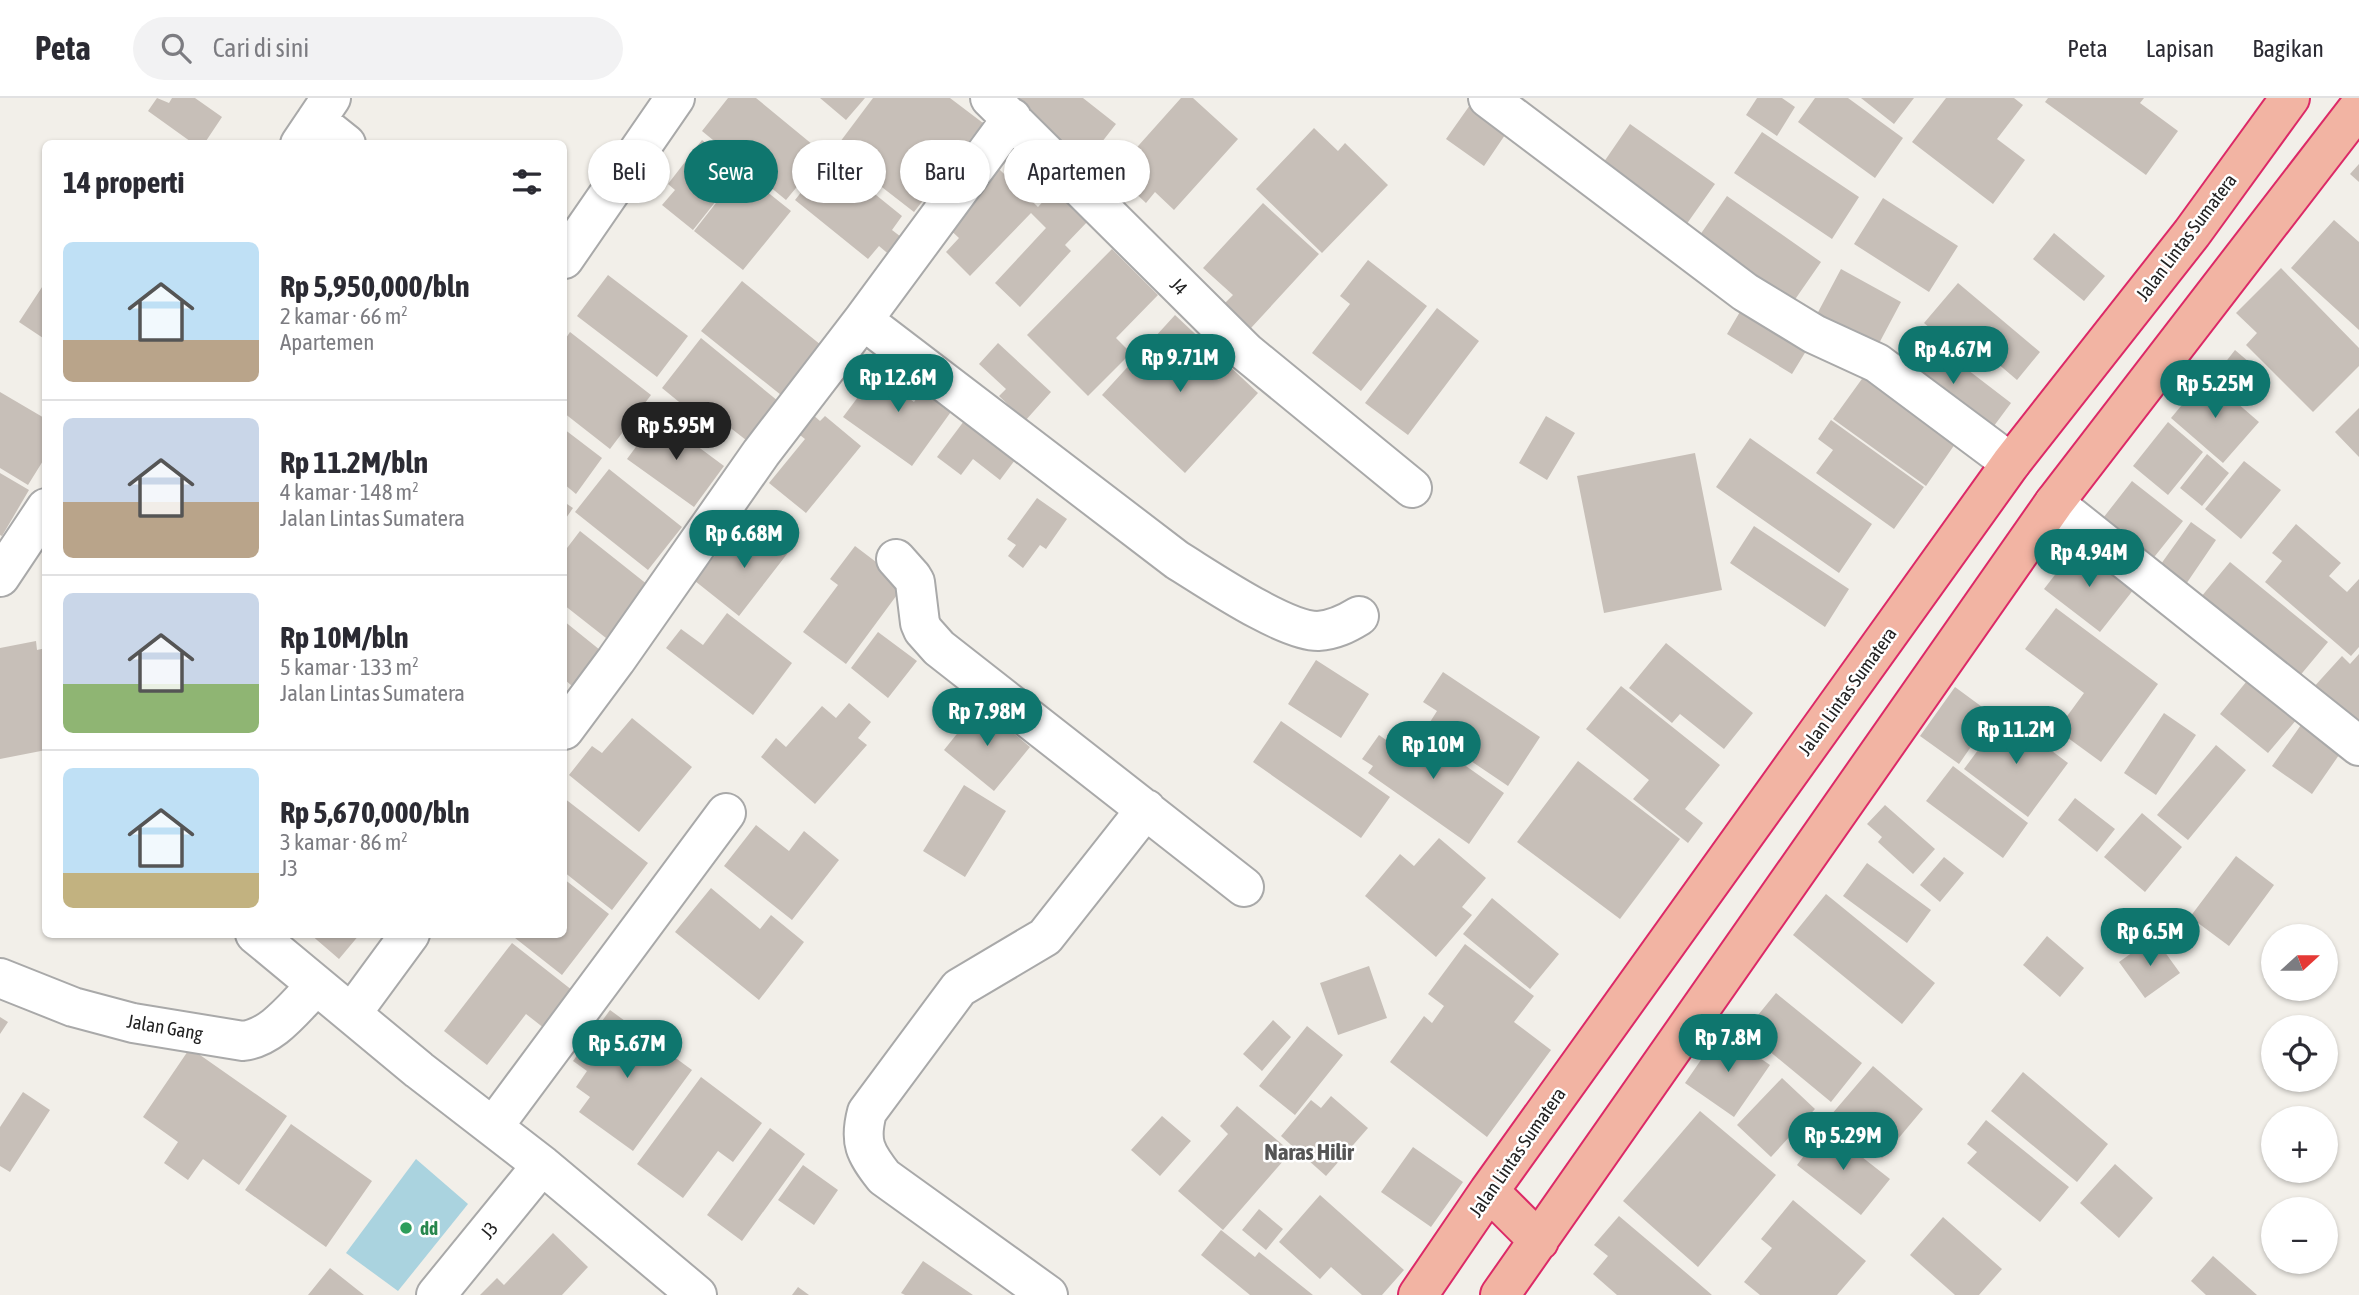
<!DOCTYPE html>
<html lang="id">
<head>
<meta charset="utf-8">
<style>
	:root { --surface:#fff; --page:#f2f2f3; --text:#2b2b33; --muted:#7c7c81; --line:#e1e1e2; --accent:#0f766e }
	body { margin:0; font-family:"Asap Condensed",sans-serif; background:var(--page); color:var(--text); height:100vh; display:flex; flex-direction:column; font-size:26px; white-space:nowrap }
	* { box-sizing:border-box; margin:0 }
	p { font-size:23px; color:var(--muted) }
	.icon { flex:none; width:38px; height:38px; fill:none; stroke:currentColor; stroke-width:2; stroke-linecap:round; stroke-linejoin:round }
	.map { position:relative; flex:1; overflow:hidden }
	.side { position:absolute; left:42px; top:42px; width:525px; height:798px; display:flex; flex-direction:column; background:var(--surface); border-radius:10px; box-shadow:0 2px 5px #0004 }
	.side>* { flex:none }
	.banner { position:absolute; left:588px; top:42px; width:665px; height:63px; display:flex; gap:14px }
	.needle { width:46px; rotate:69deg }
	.controls { position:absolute; left:2261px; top:826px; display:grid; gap:14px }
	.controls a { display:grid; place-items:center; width:77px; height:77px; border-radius:50%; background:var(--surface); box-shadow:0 2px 5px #0004; font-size:35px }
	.price { position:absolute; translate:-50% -60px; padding:0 16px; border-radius:24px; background:var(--accent); color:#fff; font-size:23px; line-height:46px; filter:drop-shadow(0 2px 4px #0008) }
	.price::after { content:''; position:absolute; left:50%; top:42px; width:21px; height:16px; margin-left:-10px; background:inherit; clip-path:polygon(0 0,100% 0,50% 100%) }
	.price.on { background:#222; color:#fff }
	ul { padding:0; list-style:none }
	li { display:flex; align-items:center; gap:21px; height:175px; padding:0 21px }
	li+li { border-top:2px solid var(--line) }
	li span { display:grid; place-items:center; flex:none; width:196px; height:140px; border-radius:10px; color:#555 }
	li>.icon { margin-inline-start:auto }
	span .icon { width:84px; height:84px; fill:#fffc; stroke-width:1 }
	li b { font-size:30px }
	h2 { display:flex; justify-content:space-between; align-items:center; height:84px; padding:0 21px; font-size:30px }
	.pill { padding:0 24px; border-radius:32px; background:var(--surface); box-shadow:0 2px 5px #0004; font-size:24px; line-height:63px }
	.pill.on { background:var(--accent); color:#fff }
	header { display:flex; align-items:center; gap:42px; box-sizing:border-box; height:98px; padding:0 35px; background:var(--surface); border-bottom:2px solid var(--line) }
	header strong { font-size:33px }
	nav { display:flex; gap:38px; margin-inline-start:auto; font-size:24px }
	.search { width:490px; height:63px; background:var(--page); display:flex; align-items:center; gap:18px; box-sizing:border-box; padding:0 24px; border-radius:38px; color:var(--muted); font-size:26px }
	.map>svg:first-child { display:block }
	.water { fill:#aad3df }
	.building { fill:#c7bfb8 }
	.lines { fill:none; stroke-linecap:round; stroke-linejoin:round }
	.minor-casing { stroke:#a9a9a9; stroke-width:42 }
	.trunk-casing { stroke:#dc2a67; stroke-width:42 }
	.minor { stroke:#fff; stroke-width:38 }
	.trunk { stroke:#f2b4a3; stroke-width:38 }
	.leisure-dot { fill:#2e9e5b; stroke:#fff; stroke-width:2.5 }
	.labels { text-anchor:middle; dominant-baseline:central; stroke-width:5; stroke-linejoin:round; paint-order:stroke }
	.street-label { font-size:19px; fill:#222; stroke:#fff }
	.leisure-label { font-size:19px; font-weight:bold; fill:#27864d; stroke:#fff; text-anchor:start }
	.quarter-label { font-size:23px; font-weight:bold; fill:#555; stroke:#fff }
</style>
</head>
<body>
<header>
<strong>Peta</strong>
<div class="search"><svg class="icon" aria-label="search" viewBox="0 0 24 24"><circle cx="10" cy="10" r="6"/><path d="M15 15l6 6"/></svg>Cari di sini</div>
<nav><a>Peta</a><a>Lapisan</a><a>Bagikan</a></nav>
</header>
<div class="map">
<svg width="2359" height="1197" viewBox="0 0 2359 1197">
	<rect width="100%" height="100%" fill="#f2efe9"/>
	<path class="water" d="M416 1061 468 1106 398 1193 346 1155Z"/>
	<path class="building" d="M157 0 169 5 172 0H195L222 19 204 46H194L148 13Z
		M728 0H756L824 56 786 102 702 33Z
		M820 0H865L846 22Z
		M873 0H950L983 25 914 114 834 52Z
		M1019 0H1083L1116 26 1087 63 1014 6Z
		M1181 0H1193L1238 41 1174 112 1155 94 1146 105 1114 75Z
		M1757 0H1782L1795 9 1777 38 1746 17Z
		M1815 0H1848L1903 40 1875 80 1798 24Z
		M1861 0H1914L1894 26Z
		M1946 0H2014L2023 7 1997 41 2025 62 1993 106 1912 44Z
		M2048 0H2144L2140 5 2178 33 2146 77 2045 4Z
		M1470 7 1507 34 1484 68 1446 41Z
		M1630 26 1715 86 1681 134 1597 74Z
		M1314 30 1338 53 1345 45 1388 87 1322 155 1256 91Z
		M1762 34 1859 99 1832 141 1734 75Z
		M702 42 740 73 693 132 662 107 675 92 668 86Z
		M829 59 902 118 892 132 905 142 892 159 879 148 868 161 795 102Z
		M2359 66V84L2350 76Z
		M999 71 1038 109 1055 90 1089 122 1065 147 1071 153 1020 209 995 185 1046 130 1031 115 970 178 946 154 959 140 945 127Z
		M741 73 791 113 743 172 694 133Z
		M1727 98 1821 164 1787 213 1693 147Z
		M1883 100 1958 148 1929 194 1854 146Z
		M1263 105 1319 156 1251 230 1225 205 1233 197 1203 170Z
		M2334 122 2359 144V232L2291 170Z
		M2054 135 2105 178 2084 203 2033 161Z
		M1112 151 1158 197 1116 240 1131 255 1088 298 1027 237Z
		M1368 162 1427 208 1361 293 1312 255 1350 206 1340 198Z
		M2281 170 2359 250V268L2313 314 2246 247 2257 235 2236 215Z
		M1841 171 1901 204 1876 251 1816 218Z
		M608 177 688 238 657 279 577 218Z
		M46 183V242L19 224Z
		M742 183 821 247 781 297 701 233Z
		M1958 185 2040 254 2017 282 1963 236 1952 249 1924 225Z
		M1748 200 1814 240 1792 276 1727 236Z
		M1437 210 1479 243 1408 337 1365 305Z
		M1175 217 1258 295 1185 375 1102 297Z
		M570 234 651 297 610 351 564 315V243Z
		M1921 236 2011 305 1985 340 1895 271Z
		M701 240 778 303 746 342 714 317 706 326 662 290Z
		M998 245 1051 294 1025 323 999 298 1006 291 979 266Z
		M2235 252 2263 276 2245 298 2217 275Z
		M861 266 914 304 929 283 958 304 912 368 843 319 861 295 848 285Z
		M1872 267 1964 333 1926 388 1833 321Z
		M2206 278 2259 324 2223 365 2171 320Z
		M0 294 46 321V358L28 387 0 370Z
		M2359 310V359L2335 334Z
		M812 316 820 323 825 318 861 348 806 415 769 385 805 341 796 334Z
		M1546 318 1575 335 1547 382 1519 365Z
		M658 319 724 368 694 409 627 361Z
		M967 319 1018 358 1000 382 973 361 961 377 937 359Z
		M1831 322 1924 389 1894 431 1816 375 1833 352 1818 341Z
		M2168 324 2203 354 2168 397 2133 368Z
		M564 331 602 360 576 396 564 386Z
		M1750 340 1872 426 1839 475 1716 389Z
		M1695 355 1722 492 1604 515 1577 378Z
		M2207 356 2229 375 2202 408 2180 390Z
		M2244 363 2281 392 2241 441 2205 411Z
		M609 371 682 429 648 472 575 414Z
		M0 375 29 392 2 438 0 437Z
		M2132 383 2183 423 2151 463 2100 424Z
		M1037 400 1067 421 1046 451 1040 447 1023 470 1008 458 1016 447 1007 441Z
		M564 404 573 410 564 423Z
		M2191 424 2216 442 2182 492 2156 473Z
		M766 426 794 447 739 518 695 483 724 446 741 459Z
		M2296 426 2341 465 2329 478 2347 494 2359 481V549L2351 558 2265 484 2282 463 2272 455Z
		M1754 428 1849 491 1825 529 1730 465Z
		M580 433 648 487 606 540 564 507V454Z
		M2078 447 2134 491 2100 534 2044 491Z
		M855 448 905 486 846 566 803 534 838 487 830 481Z
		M2230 464 2328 544 2298 580 2201 499Z
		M2056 510 2158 586 2101 664 2057 632 2084 595 2025 551Z
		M727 515 792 565 753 617 666 550 681 531 703 547Z
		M564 523 600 552 572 588 564 581Z
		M878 534 917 563 888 600 851 570Z
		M36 543 37 552 46 550V652L0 661V550Z
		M1666 545 1753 615 1724 651 1680 616 1672 625 1629 590Z
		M2359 556V633L2312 591 2342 558 2350 566Z
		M1316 562 1369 596 1341 640 1288 606Z
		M2255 573 2303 614 2268 655 2220 616Z
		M1443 574 1540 639 1508 688 1425 632 1437 613 1423 604Z
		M1621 588 1720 667 1685 711 1703 725 1688 745 1633 701 1649 682 1586 631Z
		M1955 589 1993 617 1959 666 1920 638Z
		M849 605 871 624 858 640 867 647 815 706 761 659 776 640 786 649 822 608 836 620Z
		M980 607 1030 649 994 693 944 652Z
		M2164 615 2196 637 2156 697 2124 675Z
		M2004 617 2068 665 2028 719 1964 671Z
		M2308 617 2348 644 2312 696 2272 668Z
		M632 620 692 669 639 734 569 677 592 648 602 655Z
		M1281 623 1390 699 1361 740 1253 664Z
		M1404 624 1504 695 1469 746 1368 675 1373 668 1362 661 1379 637 1389 644Z
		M2216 647 2246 672 2188 742 2157 717Z
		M1578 663 1680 741 1620 821 1517 744Z
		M1953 668 2028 725 2003 760 1926 703Z
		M964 687 1006 713 965 779 923 753Z
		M564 700 648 765 612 812 564 774Z
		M2075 700 2115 731 2097 754 2058 722Z
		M1885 707 1935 751 1913 776 1878 744 1882 739 1867 726Z
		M2142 715 2182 749 2145 794 2104 759Z
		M756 727 789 753 804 733 839 762 792 822 724 768Z
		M1439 740 1486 780 1462 809 1472 817 1436 859 1365 798 1400 756 1414 768Z
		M2236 758 2274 787 2229 848 2190 819Z
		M1944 759 1964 775 1940 804 1920 787Z
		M1867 765 1931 812 1907 845 1843 798Z
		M564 781 609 816 562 877 510 836H564Z
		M711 790 760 831 771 817 804 844 759 902 675 834Z
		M1826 796 1935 885 1902 926 1793 837Z
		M1492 800 1559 856 1530 891 1463 836Z
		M310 836H360L339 861Z
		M2047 838 2084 870 2060 899 2023 867Z
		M2154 839 2180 875 2145 900 2119 864Z
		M512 845 577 896 549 934 526 916 487 967 444 933Z
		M1465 846 1534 898 1514 924 1551 952 1487 1039 1390 964 1424 918 1432 925 1444 908 1428 896Z
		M1369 868 1387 920 1338 937 1320 885Z
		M1776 895 1862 965 1831 1004 1745 933Z
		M610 912 692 972 633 1053 579 1014 590 999 576 989 587 973 573 963Z
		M0 919 8 924 0 936Z
		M1273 922 1291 939 1262 973 1243 956Z
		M1307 928 1343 957 1295 1017 1259 988Z
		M1721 933 1770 967 1734 1019 1685 985Z
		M190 950 287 1018 239 1087 203 1061 188 1082 164 1065 178 1044 143 1019Z
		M1873 968 1923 1011 1882 1060 1831 1017Z
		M2023 974 2108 1046 2077 1084 1991 1013Z
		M701 979 762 1025 733 1064 718 1053 683 1100 637 1066Z
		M1782 980 1815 1011 1771 1059 1737 1027Z
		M23 994 50 1012 10 1074 0 1068V1029Z
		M1331 998 1368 1030 1326 1078 1281 1038 1311 1002 1321 1010Z
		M1237 1008 1291 1054 1223 1132 1178 1093 1228 1036 1220 1028Z
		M1700 1013 1776 1077 1698 1169 1623 1103Z
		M1162 1018 1191 1043 1160 1078 1131 1052Z
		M1986 1022 2069 1089 2040 1124 1967 1065 1977 1054 1967 1046Z
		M291 1026 372 1083 326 1149 245 1092Z
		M770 1030 805 1056 742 1143 707 1117Z
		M1825 1030 1890 1081 1861 1117 1797 1067Z
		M1413 1049 1463 1084 1431 1129 1381 1094Z
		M2115 1066 2153 1100 2119 1140 2080 1105Z
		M803 1067 838 1092 814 1127 778 1102Z
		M1320 1097 1404 1172 1382 1197H1362L1331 1169 1320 1181 1279 1144Z
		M1793 1102 1866 1163 1837 1197H1760L1744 1184 1772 1150 1761 1141Z
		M1259 1111 1283 1131 1266 1152 1242 1132Z
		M1619 1118 1697 1184 1712 1197H1617L1593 1176 1608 1158 1594 1147Z
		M1943 1119 2002 1171 1979 1197H1955L1910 1157Z
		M1221 1132 1255 1159 1259 1154 1313 1197H1250L1201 1157Z
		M553 1135 588 1169 562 1197H480L497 1180 504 1187Z
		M2213 1158 2257 1197H2206L2191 1183Z
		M923 1163 973 1197H905L901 1195Z
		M330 1170 364 1197H308Z
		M798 1189 809 1197H792Z"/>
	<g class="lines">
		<defs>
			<path id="minor" d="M990 0 1246 254 1412 390
				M1488 0 1745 194 1814 236 1877 265 2011 365
				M316 22 346 46
				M300 46 331 0
				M564 161 675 0
				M863 222 1177 462C1208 481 1284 533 1318 533 1334 532 1346 526 1359 518
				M2054 405 2359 648
				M896 461 912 479 915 484 920 525 923 532 939 550 1244 789
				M0 479 46 410
				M564 632 616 562 761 355 863 222 1012 20
				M255 836 419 972 542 1067 697 1197
				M0 880 73 909 133 925 243 943C274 939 294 909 316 888
				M352 915 410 836
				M493 1029 726 715
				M436 1197 542 1067
				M1048 1197 884 1079C865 1055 859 1044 867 1014L959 890 1045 839 1146 711"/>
			<path id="trunk" d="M1489 1093 1539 1143
				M1418 1197 1489 1093 2011 365 2192 135 2290 0
				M1500 1197 2054 405 2359 9"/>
		</defs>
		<use href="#minor" class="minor-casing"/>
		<use href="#trunk" class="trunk-casing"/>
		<use href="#minor" class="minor"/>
		<use href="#trunk" class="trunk"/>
	</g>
	<circle class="leisure-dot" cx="406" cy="1130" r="7"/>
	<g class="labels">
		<g class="street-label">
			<text transform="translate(2186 139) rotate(-53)">Jalan Lintas Sumatera</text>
			<text transform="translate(1179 188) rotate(45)">J4</text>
			<text transform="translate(1847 593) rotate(-54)">Jalan Lintas Sumatera</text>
			<text transform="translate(165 929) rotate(10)">Jalan Gang</text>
			<text transform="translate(1517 1054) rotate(-55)">Jalan Lintas Sumatera</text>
			<text transform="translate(489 1132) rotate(-51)">J3</text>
		</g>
		<g class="leisure-label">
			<text x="420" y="1130">dd</text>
		</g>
		<g class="quarter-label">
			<text x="1309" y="1054">Naras Hilir</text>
		</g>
	</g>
</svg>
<div class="controls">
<a><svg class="needle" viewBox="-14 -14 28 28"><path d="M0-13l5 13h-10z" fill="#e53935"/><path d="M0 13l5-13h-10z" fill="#7c7c81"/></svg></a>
<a><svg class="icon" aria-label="locate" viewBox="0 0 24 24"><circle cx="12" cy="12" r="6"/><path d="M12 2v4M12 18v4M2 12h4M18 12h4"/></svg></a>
<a>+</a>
<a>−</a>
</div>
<b class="price" style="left:1953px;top:288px">Rp 4.67M</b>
<b class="price" style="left:1180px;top:296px">Rp 9.71M</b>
<b class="price" style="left:898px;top:316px">Rp 12.6M</b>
<b class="price" style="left:2215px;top:322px">Rp 5.25M</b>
<b class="price on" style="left:676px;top:364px">Rp 5.95M</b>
<b class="price" style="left:744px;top:472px">Rp 6.68M</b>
<b class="price" style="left:2089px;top:491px">Rp 4.94M</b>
<b class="price" style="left:987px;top:650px">Rp 7.98M</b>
<b class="price" style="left:2016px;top:668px">Rp 11.2M</b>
<b class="price" style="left:1433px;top:683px">Rp 10M</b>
<b class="price" style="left:2150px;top:870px">Rp 6.5M</b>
<b class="price" style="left:1728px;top:976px">Rp 7.8M</b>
<b class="price" style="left:627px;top:982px">Rp 5.67M</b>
<b class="price" style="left:1843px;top:1074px">Rp 5.29M</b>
<div class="banner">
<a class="pill">Beli</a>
<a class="pill on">Sewa</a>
<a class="pill">Filter</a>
<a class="pill">Baru</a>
<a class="pill">Apartemen</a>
</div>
<section class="side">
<h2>14 properti<svg class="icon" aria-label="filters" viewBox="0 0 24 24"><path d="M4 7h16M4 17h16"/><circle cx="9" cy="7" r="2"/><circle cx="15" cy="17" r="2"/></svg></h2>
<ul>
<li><span style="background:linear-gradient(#bfe0f5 70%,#b9a48a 0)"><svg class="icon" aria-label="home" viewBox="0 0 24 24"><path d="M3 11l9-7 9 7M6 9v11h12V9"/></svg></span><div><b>Rp 5,950,000/bln</b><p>2 kamar · 66 m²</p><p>Apartemen</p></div></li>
<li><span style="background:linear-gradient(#c9d6e8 60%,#b9a48a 0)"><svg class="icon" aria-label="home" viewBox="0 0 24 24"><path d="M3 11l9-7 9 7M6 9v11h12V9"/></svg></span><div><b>Rp 11.2M/bln</b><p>4 kamar · 148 m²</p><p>Jalan Lintas Sumatera</p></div></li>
<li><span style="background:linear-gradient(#c9d6e8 65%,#8fb573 0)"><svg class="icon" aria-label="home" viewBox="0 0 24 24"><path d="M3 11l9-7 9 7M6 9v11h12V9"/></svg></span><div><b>Rp 10M/bln</b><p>5 kamar · 133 m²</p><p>Jalan Lintas Sumatera</p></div></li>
<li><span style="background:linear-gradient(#bfe0f5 75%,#c2b280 0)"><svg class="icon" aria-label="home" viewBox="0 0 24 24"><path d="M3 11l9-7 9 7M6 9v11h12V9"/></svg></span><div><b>Rp 5,670,000/bln</b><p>3 kamar · 86 m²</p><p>J3</p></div></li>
</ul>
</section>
</div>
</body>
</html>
